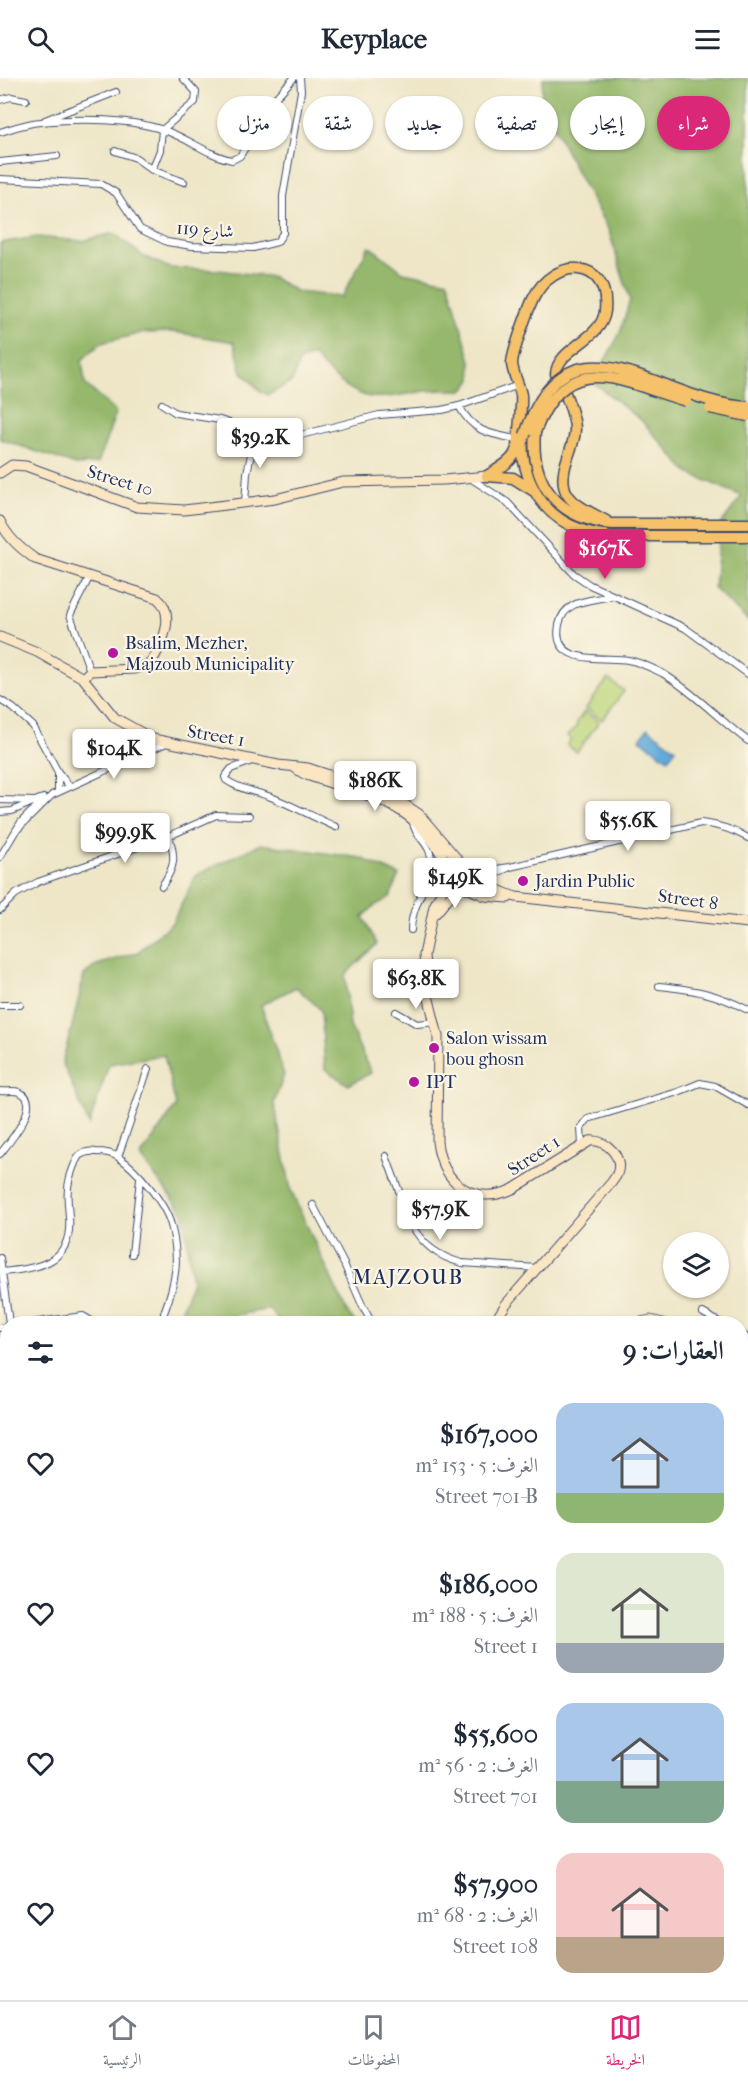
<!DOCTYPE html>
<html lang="ar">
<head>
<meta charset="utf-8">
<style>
	:root { --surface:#fff; --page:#f2f2f3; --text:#1f2937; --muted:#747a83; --line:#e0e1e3; --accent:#db2777 }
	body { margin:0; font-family:"IM FELL French Canon",Amiri,serif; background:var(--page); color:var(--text); direction:rtl; height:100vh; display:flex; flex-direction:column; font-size:22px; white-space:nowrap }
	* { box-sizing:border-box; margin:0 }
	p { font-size:20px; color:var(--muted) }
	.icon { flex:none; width:33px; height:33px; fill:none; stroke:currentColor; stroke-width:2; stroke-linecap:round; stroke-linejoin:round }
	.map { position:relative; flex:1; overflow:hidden; direction:ltr }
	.sheet { position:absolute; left:0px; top:1238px; width:748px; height:686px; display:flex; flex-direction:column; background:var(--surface); border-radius:24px 24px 0 0; box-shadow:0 2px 4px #0004; direction:rtl }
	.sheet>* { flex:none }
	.hud { position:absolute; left:18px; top:18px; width:712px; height:54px; direction:rtl; display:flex; gap:12px }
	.tools { position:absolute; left:663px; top:1154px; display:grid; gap:12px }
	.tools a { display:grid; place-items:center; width:66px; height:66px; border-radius:50%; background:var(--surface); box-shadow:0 2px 4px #0004; font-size:30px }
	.price { position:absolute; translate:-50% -51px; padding:0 14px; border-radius:6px; background:#fff; color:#222; font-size:20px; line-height:39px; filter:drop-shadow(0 2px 3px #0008) }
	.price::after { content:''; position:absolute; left:50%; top:36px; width:18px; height:14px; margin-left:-9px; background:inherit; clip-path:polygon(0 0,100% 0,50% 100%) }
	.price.active { background:var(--accent); color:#fff }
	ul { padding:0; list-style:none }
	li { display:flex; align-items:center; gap:18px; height:150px; padding:0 24px }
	li span { display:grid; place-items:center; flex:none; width:168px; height:120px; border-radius:18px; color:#555 }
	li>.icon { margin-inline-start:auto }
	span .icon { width:72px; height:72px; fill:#fffc; stroke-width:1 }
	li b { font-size:26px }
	h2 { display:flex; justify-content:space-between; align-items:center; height:72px; padding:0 24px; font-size:26px }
	.chip { padding:0 21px; border-radius:27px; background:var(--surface); box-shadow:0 2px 4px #0004; font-size:21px; line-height:54px }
	.chip.active { background:var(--accent); color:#fff }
	header { display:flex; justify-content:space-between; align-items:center; height:78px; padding:0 24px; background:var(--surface); font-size:27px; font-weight:700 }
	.tab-bar { display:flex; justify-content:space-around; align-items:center; height:84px; border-top:2px solid var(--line); background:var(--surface); font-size:16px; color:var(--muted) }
	.tab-bar a { display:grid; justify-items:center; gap:3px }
	.tab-bar .active { color:var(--accent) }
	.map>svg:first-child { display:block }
	.green { fill:#bdd77d; stroke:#6c836e; stroke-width:1.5 }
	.forest { fill:#96b86c; stroke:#587465; stroke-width:1.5 }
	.water { fill:#62aad9; stroke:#3e6c9c; stroke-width:1.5 }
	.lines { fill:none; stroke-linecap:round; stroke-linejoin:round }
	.street-casing { stroke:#3b4a6e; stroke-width:8 }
	.secondary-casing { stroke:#3b4a6e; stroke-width:11 }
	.highway-casing { stroke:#3b4a6e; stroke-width:13 }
	.street { stroke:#fff; stroke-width:6 }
	.secondary { stroke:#fbe6c4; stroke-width:9 }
	.highway { stroke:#f5c16b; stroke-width:10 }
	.highway-bridge-casing { stroke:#3b4a6e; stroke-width:13; stroke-linecap:butt }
	.highway-bridge { stroke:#f5c16b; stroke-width:10 }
	.poi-dot { fill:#b5179e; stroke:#fcf5e5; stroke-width:2 }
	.labels { text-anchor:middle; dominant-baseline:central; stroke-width:4.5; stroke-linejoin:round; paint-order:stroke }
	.street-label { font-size:18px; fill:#1b2f5e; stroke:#fcf5e5 }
	.poi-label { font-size:18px; fill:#1b2f5e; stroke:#fcf5e5; text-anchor:start }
	.quarter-label { font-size:21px; letter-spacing:1.5px; fill:#1b2f5e; stroke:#fcf5e5 }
</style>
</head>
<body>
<header><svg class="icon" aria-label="menu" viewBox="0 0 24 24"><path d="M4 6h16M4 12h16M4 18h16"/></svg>Keyplace<svg class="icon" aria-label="search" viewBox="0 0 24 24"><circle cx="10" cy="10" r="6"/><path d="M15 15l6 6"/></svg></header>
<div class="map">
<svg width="748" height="1922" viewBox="0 0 748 1922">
	<rect width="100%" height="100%" fill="#fcf5e5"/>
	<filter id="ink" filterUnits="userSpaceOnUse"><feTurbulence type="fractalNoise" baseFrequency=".0167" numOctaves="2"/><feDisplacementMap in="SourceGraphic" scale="12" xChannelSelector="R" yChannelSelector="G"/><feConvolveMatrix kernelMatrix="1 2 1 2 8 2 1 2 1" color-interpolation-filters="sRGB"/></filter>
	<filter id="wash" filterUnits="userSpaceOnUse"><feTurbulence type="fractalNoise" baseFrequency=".008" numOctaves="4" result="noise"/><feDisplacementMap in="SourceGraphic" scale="24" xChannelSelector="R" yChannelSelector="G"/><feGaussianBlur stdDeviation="1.35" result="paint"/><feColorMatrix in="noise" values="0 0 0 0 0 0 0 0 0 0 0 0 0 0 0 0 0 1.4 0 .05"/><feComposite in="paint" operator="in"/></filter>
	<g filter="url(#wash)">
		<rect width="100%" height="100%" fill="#eee6c7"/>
		<path class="green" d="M608 601 624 613 602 642 586 630Z
			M585 633 599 644 577 674 567 667 571 661 567 658 577 649V644Z"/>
		<path class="forest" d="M543 0H748V543L714 510 720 447 742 418 688 395 642 343 593 304 620 255 630 222 609 153 579 99 541 23Z
			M114 155 143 178 170 190 218 192 272 199 297 214 342 219 369 168 403 194 448 203 471 283 472 302 464 312C452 312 439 312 426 313 410 315 381 322 366 318 345 311 327 294 314 278L300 282 292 304 268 317 260 313 242 294 234 264 174 254 142 255 101 265 82 282 85 306 116 334 98 385 76 387 0 361V165L37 159 82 163Z
			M260 766 361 780 399 797 390 819 374 828 363 839 377 866 345 897 350 948 371 995 348 1007 325 991 321 932 296 909 261 927 284 997 274 1025 291 1113 347 1234 356 1245H281L269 1231 233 1238 230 1245H177L192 1203 183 1134 140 1079 176 1028 164 977 109 986 89 1047 62 984 72 949 84 897 97 887 138 874 172 845 196 797Z
			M0 1741H8L7 1766 4 1769 8 1789V1916H51L52 1922H7L4 1919 0 1922Z
			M741 1745 748 1746V1922H699L700 1916H741Z"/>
		<path class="water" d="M648 650 676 671 668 681 640 661Z"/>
	</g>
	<g filter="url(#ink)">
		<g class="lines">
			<defs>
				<path id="street" d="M0 22 11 19 26 22
					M45 42 116 14
					M0 54C13 50 27 45 40 44 79 40 133 40 169 54 190 62 210 78 232 82L240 78 276 19 294 0
					M115 73 136 80 152 92 184 104
					M0 84 57 78
					M152 92 160 72 162 52 195 24 196 14 183 0
					M0 101 101 106 116 115 140 151 167 164 192 168 253 170 277 164 283 155V118L301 13 300 0
					M162 326 176 335 220 342 267 357 283 359 297 358 379 337 442 332 459 328 519 307
					M459 328C473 354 489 356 516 361
					M470 400 507 424 574 496 590 507 685 550 748 596
					M245 426 247 395 256 353
					M611 518C591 523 564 521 559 547 551 589 604 578 628 582 639 584 652 590 662 595 693 613 719 642 748 663
					M90 593 70 537 90 498
					M0 622 13 630 33 648 58 694 70 709
					M252 683 231 691 225 699 226 702C240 712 255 713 271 719 293 728 314 739 336 749
					M58 714V695
					M0 722 35 723 43 720
					M0 734 12 733 33 724
					M17 752 52 717 166 665
					M0 779 21 744 43 722
					M468 795 510 789 701 745C719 747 733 751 748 760
					M471 797 491 798 510 789
					M162 808C175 788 176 781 169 758
					M0 832 16 816 38 804 169 758 216 737 249 738
					M411 852C411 826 431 806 431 781 431 766 414 758 413 744
					M659 908C696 912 715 915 748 932
					M0 927H20
					M396 934 417 946 435 944
					M0 1013C6 1014 14 1012 19 1014 45 1023 8 1066 0 1076
					M582 1067 581 1050 588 1041 678 1014 700 1005 715 1008 748 1027
					M386 1078 412 1148C424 1168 439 1179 462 1185L537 1190
					M118 1079 148 991
					M313 1127 344 1186 363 1229 372 1245
					M132 1176 140 1101
					M0 1180 9 1245
					M3 1194C39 1190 73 1185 69 1139 68 1124 66 1114 70 1099 72 1093 75 1083 79 1078 84 1074 90 1073 96 1074 103 1074 112 1075 118 1079 137 1091 165 1125 171 1147 180 1181 176 1203 164 1235
					M703 1235 721 1245
					M31 1245 83 1238 95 1245
					M0 1250 8 1248
					M741 1256 748 1260
					M0 1347 8 1341
					M0 1414 8 1412
					M741 1701 748 1708
					M60 1916 62 1922
					M140 1916 141 1922
					M228 1916 232 1922
					M401 1916 420 1922
					M509 1922 523 1916"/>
				<path id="secondary" d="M0 395 12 387 26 388 137 429 184 432 275 421 343 404 444 402 487 398
					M0 443C8 460 20 470 35 481L157 520C177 536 162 568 150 586L134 591 90 593 83 600
					M0 559 37 574 83 600 115 640 153 661 278 687 308 690 392 718 419 736 458 782 461 789
					M295 690 304 696C373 721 416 721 451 794
					M450 797 434 828 424 877 427 913 438 958 437 1064C442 1105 474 1129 513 1111L590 1063C606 1061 624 1079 617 1096 616 1099 613 1102 612 1104L506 1226 494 1245
					M468 800C485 804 499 814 516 819L748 845
					M460 807 485 818 508 820
					M436 835 459 807
					M637 1245 650 1242 663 1245
					M748 1462V1483
					M0 1466 8 1463
					M741 1538 748 1501
					M0 1577 8 1573
					M357 1922 373 1916
					M617 1922 620 1916"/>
				<path id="highway" d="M565 315C569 326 575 339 575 351 575 362 570 372 567 382 554 420 577 427 606 443
					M535 354C530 408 560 441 612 446H748
					M523 363C521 376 525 389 529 401 544 438 572 454 610 458H748
					M487 398C496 392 511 385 515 375 518 371 522 323 521 317 519 306 513 296 512 286 512 275 528 232 533 221 553 179 610 179 605 233 602 262 557 270 556 296
					M487 398 513 400 534 413"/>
			</defs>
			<use href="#street" class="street-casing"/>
			<use href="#secondary" class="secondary-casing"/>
			<use href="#highway" class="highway-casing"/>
			<use href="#street" class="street"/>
			<use href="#secondary" class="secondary"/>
			<use href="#highway" class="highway"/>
			<defs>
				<path id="highway-bridge" d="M710 330 748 338
					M535 354C568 268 621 304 686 323
					M525 357C568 224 662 326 748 329"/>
			</defs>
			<use href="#highway-bridge" class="highway-bridge-casing"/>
			<use href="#highway-bridge" class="highway-bridge"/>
		</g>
	</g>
	<g class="poi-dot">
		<circle cx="113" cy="575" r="6"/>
		<circle cx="523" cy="803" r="6"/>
		<circle cx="434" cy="970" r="6"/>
		<circle cx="414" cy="1004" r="6"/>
	</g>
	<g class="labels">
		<g class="street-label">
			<text transform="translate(205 152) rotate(4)">شارع 119</text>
			<text transform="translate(120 403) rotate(17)">Street 10</text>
			<text transform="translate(216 658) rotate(10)">Street 1</text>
			<text transform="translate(688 822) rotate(8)">Street 8</text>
			<text transform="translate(534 1078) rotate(-33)">Street 1</text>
		</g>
		<g class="poi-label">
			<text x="125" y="565">Bsalim, Mezher,<tspan x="125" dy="21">Majzoub Municipality</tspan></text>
			<text x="535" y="803">Jardin Public</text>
			<text x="446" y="960">Salon wissam<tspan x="446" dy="21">bou ghosn</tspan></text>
			<text x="426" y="1004">IPT</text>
		</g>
		<g class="quarter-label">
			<text x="408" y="1199">MAJZOUB</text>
		</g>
	</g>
</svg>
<div class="tools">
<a><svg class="icon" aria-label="layers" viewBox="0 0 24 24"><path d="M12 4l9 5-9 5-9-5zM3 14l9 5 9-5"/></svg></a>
</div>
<b class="price" style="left:260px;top:391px">$39.2K</b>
<b class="price active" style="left:605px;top:502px">$167K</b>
<b class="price" style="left:114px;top:702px">$104K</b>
<b class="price" style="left:375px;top:734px">$186K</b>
<b class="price" style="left:628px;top:774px">$55.6K</b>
<b class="price" style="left:125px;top:786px">$99.9K</b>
<b class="price" style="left:455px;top:831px">$149K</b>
<b class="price" style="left:416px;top:932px">$63.8K</b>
<b class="price" style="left:440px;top:1163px">$57.9K</b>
<div class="hud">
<a class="chip active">شراء</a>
<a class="chip">إيجار</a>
<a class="chip">تصفية</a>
<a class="chip">جديد</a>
<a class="chip">شقة</a>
<a class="chip">منزل</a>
</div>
<section class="sheet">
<h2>العقارات: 9<svg class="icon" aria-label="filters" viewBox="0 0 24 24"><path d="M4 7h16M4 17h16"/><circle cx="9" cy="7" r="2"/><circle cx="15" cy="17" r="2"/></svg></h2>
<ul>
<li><span style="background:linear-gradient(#a9c7e8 75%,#8fb573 0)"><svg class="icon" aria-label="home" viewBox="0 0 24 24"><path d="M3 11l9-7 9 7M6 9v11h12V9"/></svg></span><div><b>$167,000</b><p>الغرف: 5 · 153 m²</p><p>Street 701-B</p></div><svg class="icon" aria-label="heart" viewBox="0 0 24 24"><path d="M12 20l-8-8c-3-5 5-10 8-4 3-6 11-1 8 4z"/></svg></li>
<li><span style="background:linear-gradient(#dfe7d0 75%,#9aa5b1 0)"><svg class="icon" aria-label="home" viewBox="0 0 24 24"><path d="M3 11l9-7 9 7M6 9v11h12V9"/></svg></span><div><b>$186,000</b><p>الغرف: 5 · 188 m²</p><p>Street 1</p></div><svg class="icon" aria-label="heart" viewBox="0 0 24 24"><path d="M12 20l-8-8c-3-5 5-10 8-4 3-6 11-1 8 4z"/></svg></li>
<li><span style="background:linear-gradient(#a9c7e8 65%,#7fa58c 0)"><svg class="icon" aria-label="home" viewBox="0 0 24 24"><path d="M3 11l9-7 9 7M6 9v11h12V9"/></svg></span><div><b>$55,600</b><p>الغرف: 2 · 56 m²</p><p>Street 701</p></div><svg class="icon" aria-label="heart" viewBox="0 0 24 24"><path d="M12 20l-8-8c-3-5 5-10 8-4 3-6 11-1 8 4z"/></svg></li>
<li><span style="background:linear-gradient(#f6c9c9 70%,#b9a48a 0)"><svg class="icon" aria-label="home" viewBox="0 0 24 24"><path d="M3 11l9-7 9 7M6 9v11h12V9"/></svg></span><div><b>$57,900</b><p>الغرف: 2 · 68 m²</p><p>Street 108</p></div><svg class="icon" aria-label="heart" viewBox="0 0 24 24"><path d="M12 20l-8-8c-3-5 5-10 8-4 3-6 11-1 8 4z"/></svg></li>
</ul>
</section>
</div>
<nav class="tab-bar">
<a class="active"><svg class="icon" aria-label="map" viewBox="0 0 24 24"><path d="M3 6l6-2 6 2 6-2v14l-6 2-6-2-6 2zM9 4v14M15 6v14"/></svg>الخريطة</a>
<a><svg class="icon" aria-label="saved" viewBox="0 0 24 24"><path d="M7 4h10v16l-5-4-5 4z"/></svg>المحفوظات</a>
<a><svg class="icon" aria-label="home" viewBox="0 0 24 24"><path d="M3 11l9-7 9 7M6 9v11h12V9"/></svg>الرئيسية</a>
</nav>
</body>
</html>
